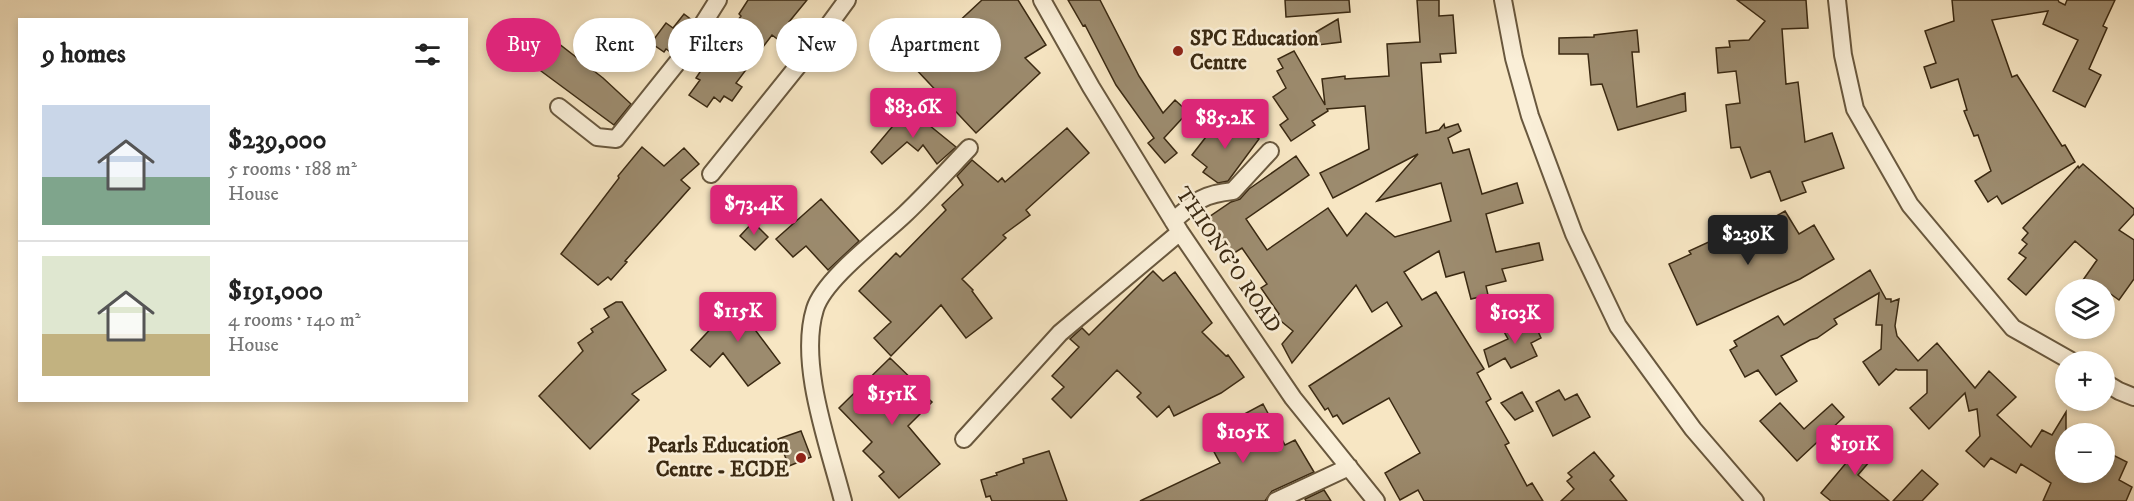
<!DOCTYPE html>
<html lang="en">
<head>
<meta charset="utf-8">
<style>
	:root { --surface:#fff; --page:#f2f2f2; --text:#222; --muted:#767676; --line:#e0e0e0; --accent:#db2777 }
	body { margin:0; font-family:"IM FELL DW Pica",serif; background:var(--page); color:var(--text); height:100vh; display:flex; flex-direction:column; font-size:22px; white-space:nowrap }
	* { box-sizing:border-box; margin:0 }
	p { font-size:20px; color:var(--muted) }
	.icon { flex:none; width:33px; height:33px; fill:none; stroke:currentColor; stroke-width:2; stroke-linecap:round; stroke-linejoin:round }
	.map { position:relative; flex:1; overflow:hidden }
	.sheet { position:absolute; left:18px; top:18px; width:450px; height:384px; display:flex; flex-direction:column; background:var(--surface); border-radius:0px; box-shadow:0 3px 9px #0003 }
	.sheet>* { flex:none }
	.guide { position:absolute; left:486px; top:18px; width:570px; height:54px; display:flex; gap:12px }
	.tools { position:absolute; left:2055px; top:279px; display:grid; gap:12px }
	.tools a { display:grid; place-items:center; width:60px; height:60px; border-radius:50%; background:var(--surface); box-shadow:0 3px 9px #0003; font-size:30px }
	.price { position:absolute; translate:-50% -51px; padding:0 14px; border-radius:6px; background:var(--accent); color:#fff; font-size:20px; line-height:39px; filter:drop-shadow(0 2px 3px #0008) }
	.price::after { content:''; position:absolute; left:50%; top:36px; width:18px; height:14px; margin-left:-9px; background:inherit; clip-path:polygon(0 0,100% 0,50% 100%) }
	.price.active { background:#222; color:#fff }
	ul { padding:0; list-style:none }
	li { display:flex; align-items:center; gap:18px; height:150px; padding:0 24px }
	li+li { border-top:2px solid var(--line) }
	li span { display:grid; place-items:center; flex:none; width:168px; height:120px; border-radius:0px; color:#555 }
	li>.icon { margin-inline-start:auto }
	span .icon { width:72px; height:72px; fill:#fffc; stroke-width:1 }
	li b { font-size:26px }
	h2 { display:flex; justify-content:space-between; align-items:center; height:72px; padding:0 24px; font-size:26px }
	.tag { padding:0 21px; border-radius:27px; background:var(--surface); box-shadow:0 3px 9px #0003; font-size:21px; line-height:54px }
	.tag.active { background:var(--accent); color:#fff }
	.map>svg:first-child { display:block }
	.building { fill:#9c8b6e; stroke:#3a2912; stroke-width:1.5 }
	.lines { fill:none; stroke-linecap:round; stroke-linejoin:round }
	.street-casing { stroke:#69583e; stroke-width:20 }
	.street { stroke:#faefd8; stroke-width:16 }
	.poi-dot { fill:#8f2418; stroke:#faefd8; stroke-width:2 }
	.labels { text-anchor:middle; dominant-baseline:central; stroke-width:5; stroke-linejoin:round; paint-order:stroke }
	.poi-label { font-size:21px; font-weight:bold; fill:#3a2912; stroke:#faefd8; text-anchor:start }
	.street-label { font-size:21px; fill:#3a2912; stroke:#faefd8 }
</style>
</head>
<body>
<div class="map">
<svg width="2134" height="501" viewBox="0 0 2134 501">
	<rect width="100%" height="100%" fill="#f7e6c3"/>
	<filter id="stains"><feTurbulence type="fractalNoise" baseFrequency=".00333" numOctaves="4"/><feColorMatrix values="0 0 0 0 .2 0 0 0 0 .09 0 0 0 0 .02 0 0 0 .5 -.17"/></filter>
	<radialGradient id="worn" r=".72"><stop offset=".6" stop-color="#630" stop-opacity="0"/><stop offset="1" stop-color="#630" stop-opacity=".3"/></radialGradient>
	<path class="building" d="M748 0H807L789 22 806 35 793 51 772 35 736 83 742 87 732 101 724 96 720 102 714 97 707 107 689 95 700 80 696 78 720 42 721 43 741 16 739 14Z
		M982 0H1018L1046 45 1025 58 1040 73 976 133 912 65Z
		M1068 0H1100L1139 76 1163 113 1175 100 1188 112 1164 138 1177 153 1165 163 1148 143 1154 138 1116 85 1085 25 1083 26Z
		M1285 0H1349L1350 12 1286 17Z
		M1417 0H1439V16L1453 15 1456 53 1440 54 1441 62 1421 63 1426 133 1439 130 1444 124 1445 128 1458 124 1461 131 1448 138 1453 153 1469 149 1482 194 1517 183 1523 203 1486 214 1496 252 1539 243 1543 260 1502 269 1506 281 1486 286 1488 295 1471 299 1464 272 1446 277 1439 251 1404 272 1422 300 1436 292 1484 369 1477 373 1491 399 1486 402 1509 443 1505 445 1527 486 1532 483 1543 501H1424L1418 490 1400 500 1385 473 1420 453 1389 398 1343 424 1337 415 1333 417 1328 408 1325 410 1309 386 1402 326 1387 302 1372 312 1356 285 1292 363 1282 344 1293 331 1276 317 1279 314 1261 288 1267 284 1242 248 1231 255 1206 219 1231 202 1240 199 1249 189 1296 156 1309 175 1246 219 1267 250 1328 208 1347 236 1366 213 1395 237 1451 221 1441 183 1377 201 1418 154 1333 198 1320 173 1369 149 1365 106 1327 109 1328 111 1312 121 1315 125 1291 141 1280 125 1288 119 1273 97 1286 88 1277 71 1283 68 1278 59 1294 51 1325 105 1322 79 1345 76V79L1389 76 1387 44 1420 42Z
		M1737 0H1806L1808 28 1782 29 1786 84 1798 82 1805 142 1832 133 1844 168 1802 182 1806 192 1781 201 1770 171 1751 178 1740 147 1731 148 1726 105 1740 103 1736 71 1718 73 1716 48 1730 47 1729 41 1749 40 1765 21Z
		M1952 0H2058L2059 2 2065 5 2067 0H2115L2103 26 2107 28 2089 69 2101 75 2085 107 2053 91 2078 40 2043 24 2048 11 1992 20 2012 77 2017 75 2062 146 2065 145 2075 162 2002 204 1997 196 1988 202 1975 181 1991 171 1978 135 1974 136 1964 111 1967 110 1958 79 1931 88 1924 67 1936 63 1925 31 1954 21Z
		M684 14 693 21 672 53 666 49 664 52 651 43 666 23 673 28Z
		M1338 19 1341 42 1318 45 1316 32Z
		M528 23 540 32 541 30 603 78 631 104 614 125 518 54 521 51 512 43Z
		M1637 30 1639 52H1632L1637 107 1685 93 1686 111 1618 130 1602 84 1591 85 1588 54H1559V38L1594 37V35Z
		M908 108 956 147 937 164 923 145 918 151 907 142 882 164 871 152Z
		M1223 115 1259 139 1228 181 1218 183 1203 172 1207 167 1192 155Z
		M1067 128 1089 153 1026 210 1030 215 1003 235 1006 238 962 279 973 290 972 291 992 318 966 338 941 305 891 356 874 338 891 322 859 291 896 253 900 257 946 210 942 205 963 185 957 176 972 160 998 182 1002 178 1005 182Z
		M642 147 664 166 684 148 699 164 681 180 690 188 625 261 627 262 611 280 608 277 598 285 561 254 619 178 618 176Z
		M2083 164 2134 209V214L2119 230 2134 240V279L2119 300 2105 290H2076L2097 260 2075 241 2026 295 2008 279 2026 258 2019 253 2027 244 2022 240 2028 233 2023 228 2078 166 2079 168Z
		M821 199 859 241 828 270 806 246 793 257 776 239Z
		M1785 211 1799 234 1814 225 1834 259 1800 279 1697 325 1669 264 1691 254 1689 251 1737 229 1740 237Z
		M753 222 768 237 755 250 740 236Z
		M1870 270 1886 299H1891V302L1899 299 1895 326 1897 336 1918 361 1937 343 1975 388 1989 371 2016 397 1997 415 2031 447 2042 430 2052 435 2066 412V472H2104V462L2109 453 2127 462 2119 480 2132 487 2126 501H2043L2051 483 2021 464 2016 473 1991 458 1984 467 1966 451 1980 436 1977 409 1969 411 1965 393 1929 429 1910 408 1927 393V370H1898L1896 369 1879 385 1863 362 1881 349 1882 325H1876L1879 293 1834 319 1837 324 1817 338 1810 340 1781 356 1797 381 1776 395 1758 370 1745 377 1730 350 1737 346 1734 341 1778 316 1784 325Z
		M1153 271 1163 281 1175 272 1212 323 1202 332 1226 356 1228 355 1244 377 1221 393 1174 416 1169 406 1157 417 1137 397 1141 393 1117 370 1071 418 1052 399 1064 387 1052 376 1079 347 1070 339 1082 328 1089 335Z
		M743 294 761 310 750 323 780 363 748 386 723 353 710 367 691 350Z
		M616 302H622L666 370 632 394 639 400 590 449 539 396 583 351 578 343 593 332 591 329 609 317 604 309Z
		M1532 318 1541 338 1531 343 1537 356 1511 368 1505 358 1489 367 1484 350 1508 339 1502 328 1518 320 1520 324Z
		M890 358 921 388 919 390 932 402 908 426 940 464 899 498 879 476 884 472 863 451 872 442 839 408Z
		M1559 390 1565 400 1577 394 1590 417 1553 436 1536 402Z
		M1522 392 1533 411 1515 420 1501 403Z
		M1780 403 1804 429 1832 404 1844 417 1797 461 1760 421Z
		M1263 404 1285 445 1295 440 1314 472 1272 491 1265 501H1140L1220 463 1205 435Z
		M801 431 811 457 789 466 778 439Z
		M1864 435 1881 448 1858 475 1889 501H1831L1821 493 1852 456 1848 453Z
		M1049 451 1067 501H992L990 496 986 497 981 480 997 475 996 473 1024 463 1023 459Z
		M1594 452 1614 476 1610 480 1627 501H1561L1574 489 1567 481 1572 477 1568 473Z
		M1922 470 1938 484 1922 501H1893Z
		M1324 490 1331 501H1306L1305 499Z"/>
	<g class="lines">
		<defs>
			<path id="street" d="M1042 0 1091 87 1180 232 1293 398 1376 501
				M1503 0 1514 58 1530 116 1574 234 1618 326 1693 429 1755 501
				M1837 0 1843 55 1855 109 1910 205 2013 328 2073 362
				M559 107 597 137 616 139 684 54 718 0
				M711 174 809 52 847 0
				M1173 221C1196 201 1203 194 1233 191L1270 151
				M2104 382 2119 391 2134 397
				M964 439 1060 333 1180 232
				M843 501C829 446 798 364 815 309 824 279 881 237 905 214 927 193 948 170 969 148
				M1276 501 1349 467"/>
		</defs>
		<use href="#street" class="street-casing"/>
		<use href="#street" class="street"/>
	</g>
	<g class="poi-dot">
		<circle cx="1178" cy="51" r="6"/>
		<circle cx="801" cy="458" r="6"/>
	</g>
	<g class="labels">
		<g class="poi-label">
			<text x="1190" y="39">SPC Education<tspan x="1190" dy="24">Centre</tspan></text>
			<text x="789" y="446" text-anchor="end">Pearls Education<tspan x="789" dy="24">Centre - ECDE</tspan></text>
		</g>
		<g class="street-label">
			<text transform="translate(1228 260) rotate(56)">THIONG'O ROAD</text>
		</g>
	</g>
	<rect width="100%" height="100%" filter="url(#stains)"/>
	<rect width="100%" height="100%" fill="url(#worn)"/>
</svg>
<div class="tools">
<a><svg class="icon" aria-label="layers" viewBox="0 0 24 24"><path d="M12 4l9 5-9 5-9-5zM3 14l9 5 9-5"/></svg></a>
<a>+</a>
<a>−</a>
</div>
<b class="price" style="left:913px;top:139px">$83.6K</b>
<b class="price" style="left:1225px;top:150px">$85.2K</b>
<b class="price" style="left:754px;top:236px">$73.4K</b>
<b class="price active" style="left:1748px;top:266px">$239K</b>
<b class="price" style="left:738px;top:343px">$115K</b>
<b class="price" style="left:1515px;top:345px">$103K</b>
<b class="price" style="left:892px;top:426px">$151K</b>
<b class="price" style="left:1243px;top:464px">$105K</b>
<b class="price" style="left:1855px;top:476px">$191K</b>
<div class="guide">
<a class="tag active">Buy</a>
<a class="tag">Rent</a>
<a class="tag">Filters</a>
<a class="tag">New</a>
<a class="tag">Apartment</a>
</div>
<section class="sheet">
<h2>9 homes<svg class="icon" aria-label="filters" viewBox="0 0 24 24"><path d="M4 7h16M4 17h16"/><circle cx="9" cy="7" r="2"/><circle cx="15" cy="17" r="2"/></svg></h2>
<ul>
<li><span style="background:linear-gradient(#c9d6e8 60%,#7fa58c 0)"><svg class="icon" aria-label="home" viewBox="0 0 24 24"><path d="M3 11l9-7 9 7M6 9v11h12V9"/></svg></span><div><b>$239,000</b><p>5 rooms · 188 m²</p><p>House</p></div></li>
<li><span style="background:linear-gradient(#dfe7d0 65%,#c2b280 0)"><svg class="icon" aria-label="home" viewBox="0 0 24 24"><path d="M3 11l9-7 9 7M6 9v11h12V9"/></svg></span><div><b>$191,000</b><p>4 rooms · 140 m²</p><p>House</p></div></li>
</ul>
</section>
</div>
</body>
</html>
